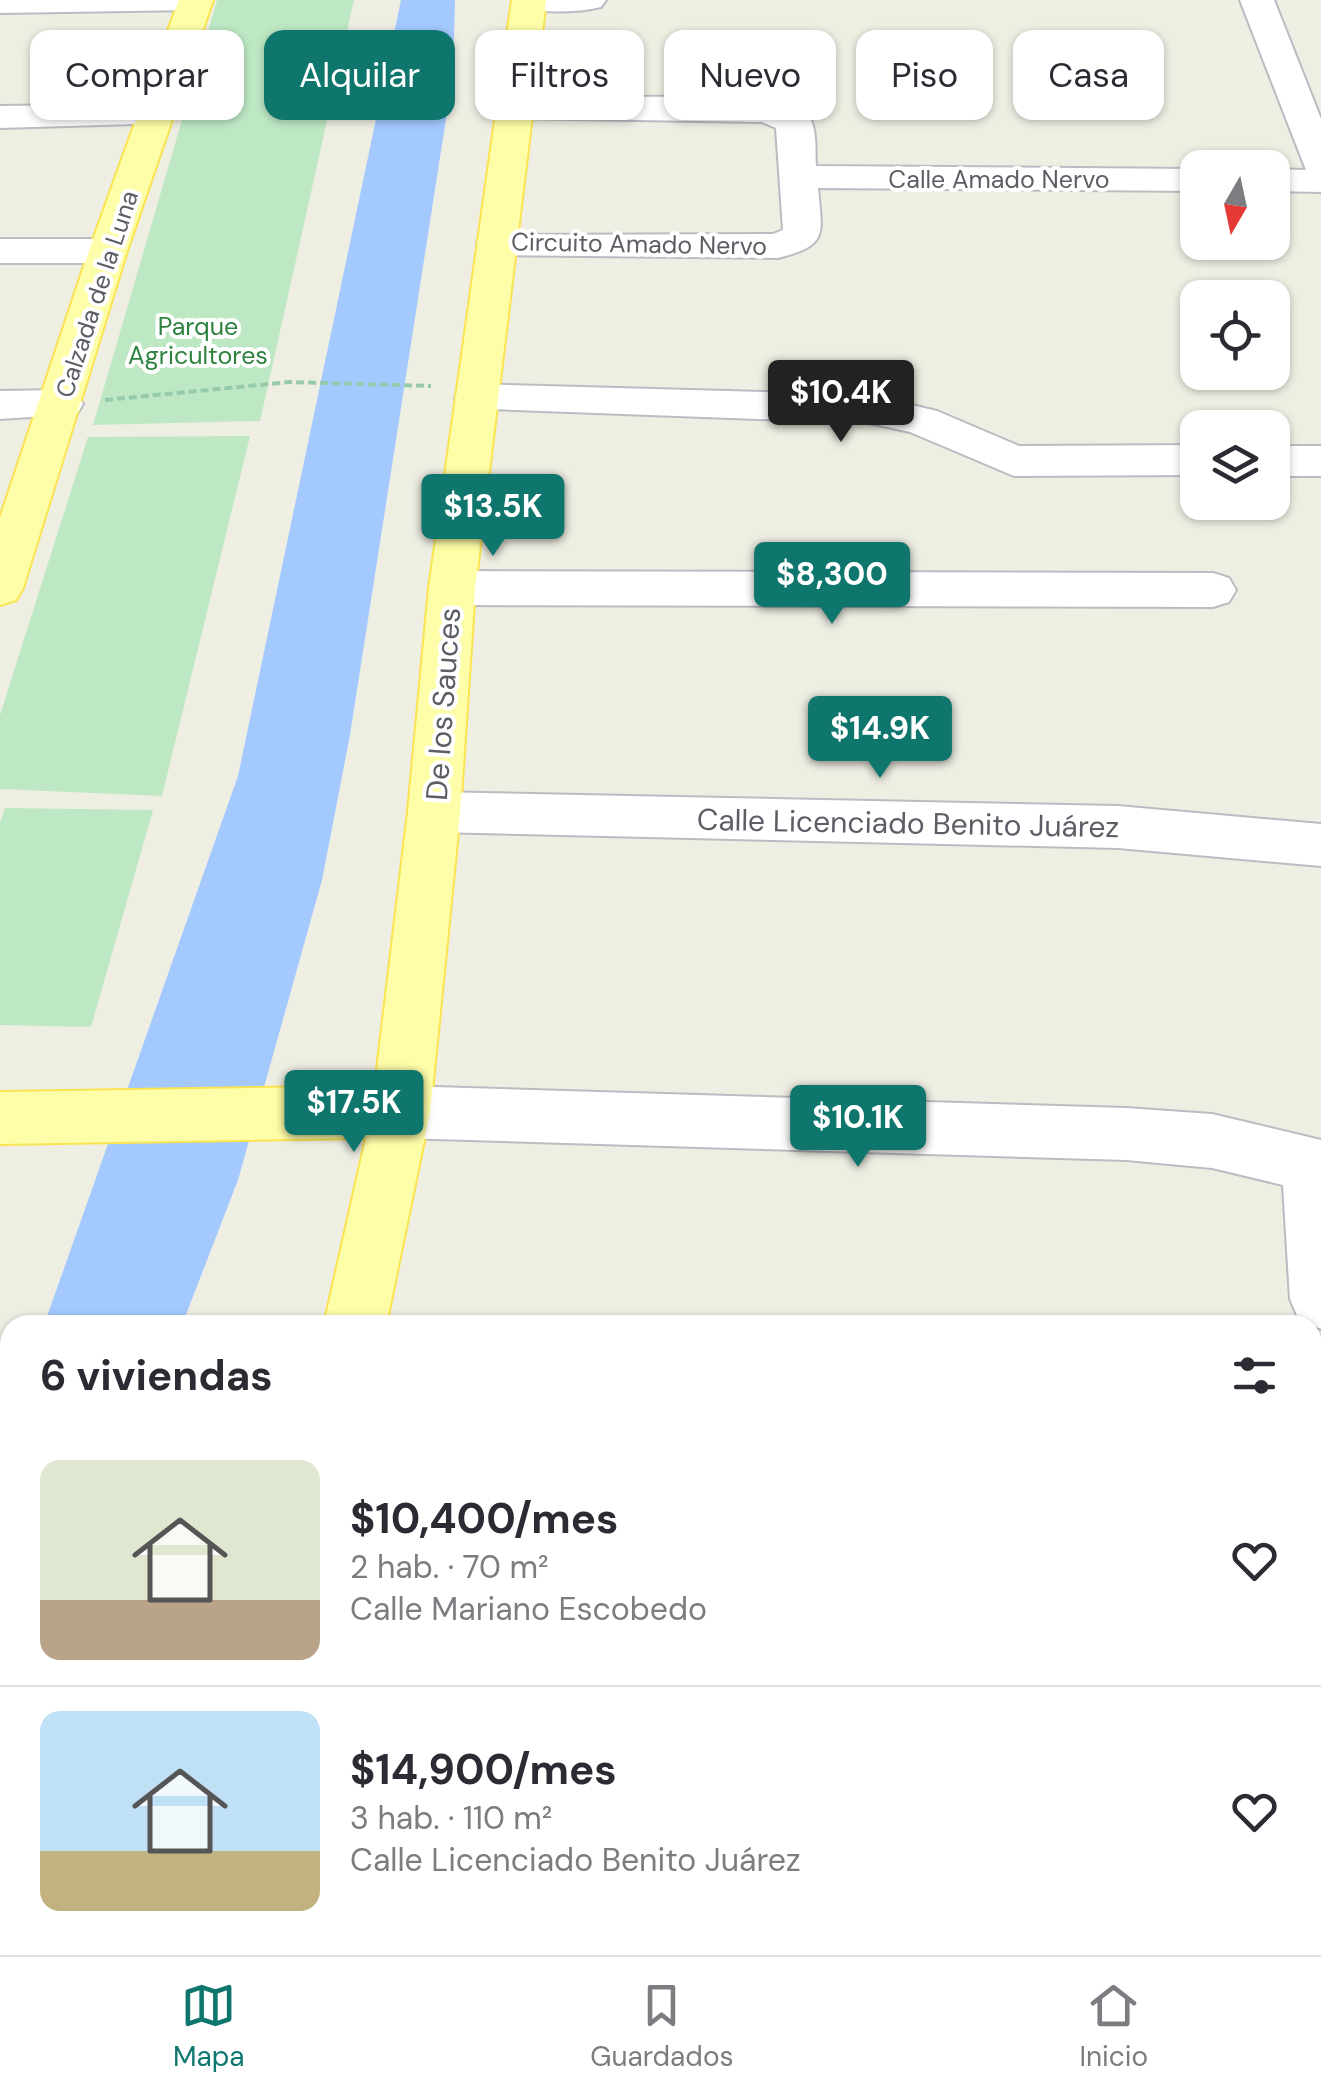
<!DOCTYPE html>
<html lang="es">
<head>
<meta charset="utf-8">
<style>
	:root { --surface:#fff; --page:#f7f7f7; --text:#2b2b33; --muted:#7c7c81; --line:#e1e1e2; --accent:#0f766e }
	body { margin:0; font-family:"DM Sans",sans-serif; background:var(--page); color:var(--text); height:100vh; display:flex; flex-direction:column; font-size:38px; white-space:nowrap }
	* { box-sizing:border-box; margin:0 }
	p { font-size:32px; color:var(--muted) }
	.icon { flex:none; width:55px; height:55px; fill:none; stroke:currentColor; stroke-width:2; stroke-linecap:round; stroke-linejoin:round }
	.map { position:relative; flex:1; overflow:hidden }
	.sheet { position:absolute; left:0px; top:1315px; width:1322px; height:640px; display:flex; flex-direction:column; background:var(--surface); border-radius:30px 30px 0 0; box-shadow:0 2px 8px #0004 }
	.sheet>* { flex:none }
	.guide { position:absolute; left:30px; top:30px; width:1262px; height:90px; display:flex; gap:20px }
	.needle { width:65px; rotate:189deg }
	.fabs { position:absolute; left:1180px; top:150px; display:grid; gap:20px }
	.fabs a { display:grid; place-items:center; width:110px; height:110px; border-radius:20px; background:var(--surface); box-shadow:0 2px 8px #0004; font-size:50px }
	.price { position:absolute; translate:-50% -85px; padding:0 22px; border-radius:10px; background:var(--accent); color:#fff; font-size:32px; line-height:65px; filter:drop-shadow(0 2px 5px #0008) }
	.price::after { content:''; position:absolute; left:50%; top:60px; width:30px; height:22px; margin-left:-15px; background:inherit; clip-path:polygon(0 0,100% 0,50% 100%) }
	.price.active { background:#222; color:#fff }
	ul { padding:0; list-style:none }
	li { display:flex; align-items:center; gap:30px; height:250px; padding:0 40px }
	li+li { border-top:2px solid var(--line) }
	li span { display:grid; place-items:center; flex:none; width:280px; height:200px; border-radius:20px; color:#555 }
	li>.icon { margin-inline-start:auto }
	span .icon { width:120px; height:120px; fill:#fffc; stroke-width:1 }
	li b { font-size:42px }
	h2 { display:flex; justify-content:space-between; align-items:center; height:120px; padding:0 40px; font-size:42px }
	.tag { padding:0 35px; border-radius:20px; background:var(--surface); box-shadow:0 2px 8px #0004; font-size:35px; line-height:90px }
	.tag.active { background:var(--accent); color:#fff }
	.menu { display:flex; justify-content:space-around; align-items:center; height:140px; border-top:2px solid var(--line); background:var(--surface); font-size:28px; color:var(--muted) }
	.menu a { display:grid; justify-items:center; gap:5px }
	.menu .active { color:var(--accent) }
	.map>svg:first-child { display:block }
	.green { fill:#bee8c4 }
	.water { fill:#a3c9ff }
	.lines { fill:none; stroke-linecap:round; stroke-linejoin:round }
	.minor-casing { stroke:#bbbcc3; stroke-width:4 }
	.major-casing { stroke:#fae451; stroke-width:4 }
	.path { stroke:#96caac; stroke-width:4; stroke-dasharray:8 4; stroke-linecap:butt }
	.minor { fill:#fff; fill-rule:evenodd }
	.major { fill:#fffea8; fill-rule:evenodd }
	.labels { text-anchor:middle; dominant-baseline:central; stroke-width:8; stroke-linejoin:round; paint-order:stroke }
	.far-street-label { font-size:25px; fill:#5b5e65; stroke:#fff }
	.far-park-label { font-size:25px; fill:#2e823f; stroke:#fff }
	.street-label { font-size:30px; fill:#5b5e65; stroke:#fff }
</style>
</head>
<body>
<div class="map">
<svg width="1321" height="1955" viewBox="0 0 1321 1955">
	<rect width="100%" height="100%" fill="#efeee3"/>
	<path class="green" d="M217 0H354L260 421 93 425Z
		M250 436 162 796 0 789V715L88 437Z
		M5 808 153 810 91 1027 0 1025V822Z"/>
	<path class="water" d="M401 0H455L453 74 350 735 322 880 238 1180 182 1325H44L238 776Z
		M10 1430V1782L0 1810V1460Z"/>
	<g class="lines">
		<defs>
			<path id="minor" d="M0 0H213L208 7 196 10 0 13Z
				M512 0H606L601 7C576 13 542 13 517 7Z
				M1240 0H1274L1321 119V192L1272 191V169L1306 170Z
				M515 99C569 100 771 87 806 114 818 123 815 153 816 166L1198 169V191L818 188C822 235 829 245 778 258L496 255 482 251 477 243 482 235 773 234 783 230 776 128 762 122 502 118 497 110 502 102Z
				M156 104 169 107 174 115 169 123 0 128V106Z
				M0 239H108L122 243 127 251 122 259 108 263H0Z
				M476 384 869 395 937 411 1019 446 1198 445V475L1014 476 910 432 869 423 461 408 455 398 461 388Z
				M62 390 77 394 83 404 77 414 0 419V391Z
				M1272 446H1321V476H1272Z
				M452 571 1213 573 1229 578 1236 590 1229 602 1213 607 452 605 436 600 429 588 436 576Z
				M434 792 1118 806 1321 824V866L1118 848 434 832 416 826 408 812 416 798Z
				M401 1086 1126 1108 1212 1114 1321 1140V1329L1299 1320 1290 1299 1283 1185 1212 1168 1126 1160 401 1138 380 1130 372 1112 380 1094Z
				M1312 1475H1321V1541H1312Z"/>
			<path id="major" d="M179 0H213L127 251 23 588 16 600 0 605V518L89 251Z
				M512 0H546L475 588 460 812 430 1112 386 1325H324L366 1138 0 1144V1092L375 1086 408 812 429 588Z
				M151 1945H227L224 1955H148Z"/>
		</defs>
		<use href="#minor" class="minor-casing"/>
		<use href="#major" class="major-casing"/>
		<path class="path" d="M105 400 290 382 431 386"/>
		<use href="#minor" class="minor"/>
		<use href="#major" class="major"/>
	</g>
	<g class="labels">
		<g class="far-street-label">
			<text x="999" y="179">Calle Amado Nervo</text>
			<text transform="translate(639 244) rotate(1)">Circuito Amado Nervo</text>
			<text transform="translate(97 294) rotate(-72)">Calzada de la Luna</text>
		</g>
		<g class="far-park-label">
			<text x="198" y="326">Parque<tspan x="198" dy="29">Agricultores</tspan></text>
		</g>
		<g class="street-label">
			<text transform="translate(443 704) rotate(-86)">De los Sauces</text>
			<text transform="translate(908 823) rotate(1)">Calle Licenciado Benito Juárez</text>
		</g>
	</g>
</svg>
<div class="fabs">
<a><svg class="needle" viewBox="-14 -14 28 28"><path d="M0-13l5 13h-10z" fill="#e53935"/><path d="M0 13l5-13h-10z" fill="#7c7c81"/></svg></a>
<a><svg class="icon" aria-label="locate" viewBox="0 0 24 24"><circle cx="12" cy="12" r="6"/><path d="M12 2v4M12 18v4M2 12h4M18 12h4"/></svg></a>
<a><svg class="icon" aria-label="layers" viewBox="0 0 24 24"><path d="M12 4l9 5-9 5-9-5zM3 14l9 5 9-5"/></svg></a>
</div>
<b class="price active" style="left:841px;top:445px">$10.4K</b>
<b class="price" style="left:493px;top:559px">$13.5K</b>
<b class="price" style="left:832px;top:627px">$8,300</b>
<b class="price" style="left:880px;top:781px">$14.9K</b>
<b class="price" style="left:354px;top:1155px">$17.5K</b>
<b class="price" style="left:858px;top:1170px">$10.1K</b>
<div class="guide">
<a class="tag">Comprar</a>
<a class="tag active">Alquilar</a>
<a class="tag">Filtros</a>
<a class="tag">Nuevo</a>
<a class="tag">Piso</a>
<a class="tag">Casa</a>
</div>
<section class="sheet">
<h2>6 viviendas<svg class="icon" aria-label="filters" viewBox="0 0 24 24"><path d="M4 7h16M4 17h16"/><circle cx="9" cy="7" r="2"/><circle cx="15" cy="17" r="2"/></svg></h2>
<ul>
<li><span style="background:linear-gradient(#dfe7d0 70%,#b9a48a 0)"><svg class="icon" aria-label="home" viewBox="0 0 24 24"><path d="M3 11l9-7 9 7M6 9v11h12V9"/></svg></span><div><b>$10,400/mes</b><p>2 hab. · 70 m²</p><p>Calle Mariano Escobedo</p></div><svg class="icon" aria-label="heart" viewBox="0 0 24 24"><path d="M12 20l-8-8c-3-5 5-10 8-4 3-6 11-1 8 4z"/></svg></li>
<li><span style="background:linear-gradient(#bfe0f5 70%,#c2b280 0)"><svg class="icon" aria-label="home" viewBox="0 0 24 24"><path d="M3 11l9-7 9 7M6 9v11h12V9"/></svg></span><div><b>$14,900/mes</b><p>3 hab. · 110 m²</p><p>Calle Licenciado Benito Juárez</p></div><svg class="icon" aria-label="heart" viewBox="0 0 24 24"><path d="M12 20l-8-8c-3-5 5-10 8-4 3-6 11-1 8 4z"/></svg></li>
</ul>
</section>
</div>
<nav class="menu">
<a class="active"><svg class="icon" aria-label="map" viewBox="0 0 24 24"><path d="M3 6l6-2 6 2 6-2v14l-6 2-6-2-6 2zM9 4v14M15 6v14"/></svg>Mapa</a>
<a><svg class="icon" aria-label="saved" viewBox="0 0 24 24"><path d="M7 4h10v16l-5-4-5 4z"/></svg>Guardados</a>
<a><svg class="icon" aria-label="home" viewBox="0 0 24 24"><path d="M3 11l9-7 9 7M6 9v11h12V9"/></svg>Inicio</a>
</nav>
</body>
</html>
